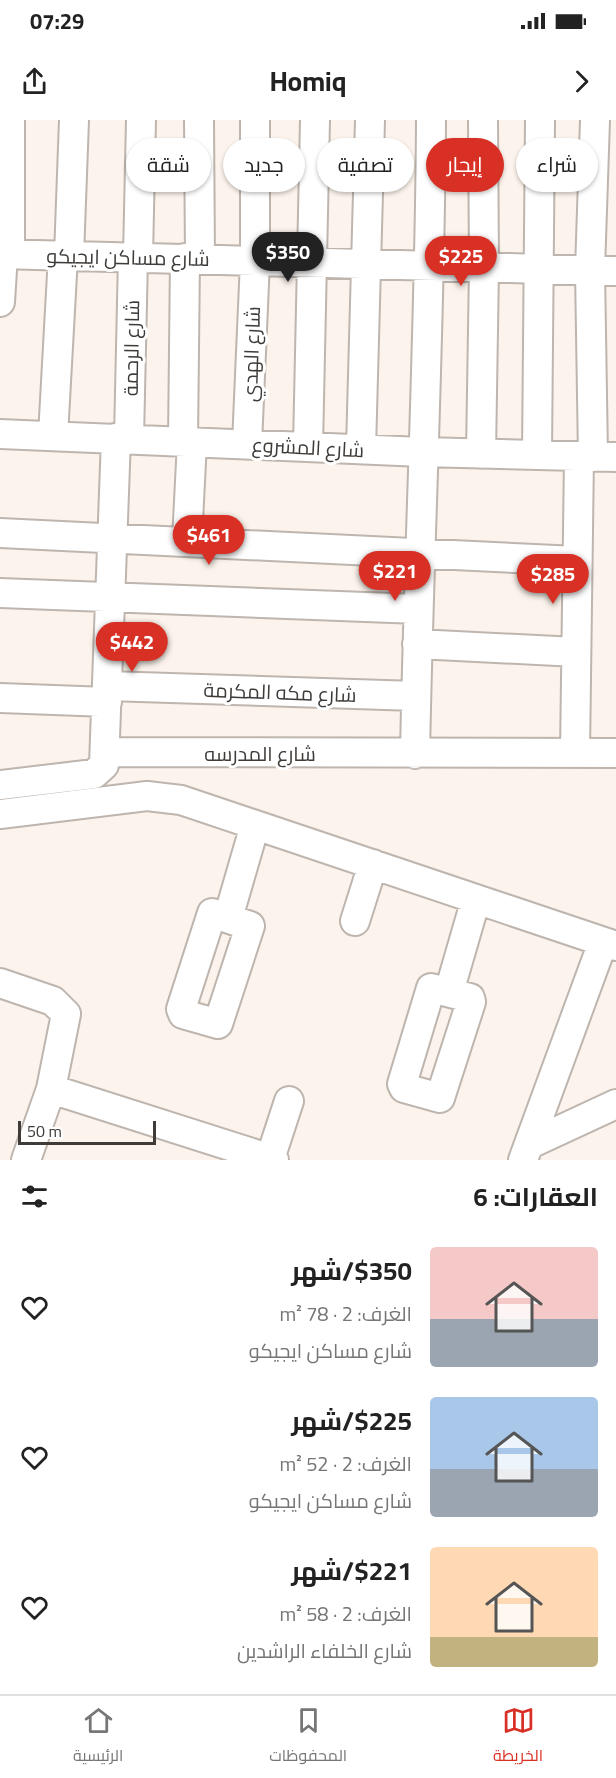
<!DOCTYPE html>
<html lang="ar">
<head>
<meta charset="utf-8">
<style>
	:root { --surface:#fff; --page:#f6f6f6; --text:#222; --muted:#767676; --line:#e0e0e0; --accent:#d93025 }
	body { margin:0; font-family:Georgia,Cairo,serif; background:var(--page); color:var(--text); direction:rtl; height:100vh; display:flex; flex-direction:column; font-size:22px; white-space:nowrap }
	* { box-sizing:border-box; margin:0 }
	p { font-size:20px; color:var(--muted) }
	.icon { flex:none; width:33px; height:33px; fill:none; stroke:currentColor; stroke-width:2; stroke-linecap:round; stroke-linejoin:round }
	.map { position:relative; height:1040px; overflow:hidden; direction:ltr }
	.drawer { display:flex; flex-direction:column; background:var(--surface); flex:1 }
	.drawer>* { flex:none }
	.guide { position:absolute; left:18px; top:18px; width:580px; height:54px; direction:rtl; display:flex; gap:12px }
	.scale { position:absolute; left:18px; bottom:15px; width:138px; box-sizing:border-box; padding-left:6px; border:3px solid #3e3b38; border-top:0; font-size:16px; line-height:21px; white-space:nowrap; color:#3e3b38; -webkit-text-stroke:4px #fff; paint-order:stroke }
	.price { position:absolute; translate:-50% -51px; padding:0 14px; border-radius:21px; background:var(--accent); color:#fff; font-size:20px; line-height:39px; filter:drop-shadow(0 2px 3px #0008) }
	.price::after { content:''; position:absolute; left:50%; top:36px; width:18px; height:14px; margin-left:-9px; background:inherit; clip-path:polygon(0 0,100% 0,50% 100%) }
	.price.current { background:#222; color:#fff }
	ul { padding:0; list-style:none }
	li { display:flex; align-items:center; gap:18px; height:150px; padding:0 18px }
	li span { display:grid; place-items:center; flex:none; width:168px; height:120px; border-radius:6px; color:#555 }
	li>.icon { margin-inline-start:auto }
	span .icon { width:72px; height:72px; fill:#fffc; stroke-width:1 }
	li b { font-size:26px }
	h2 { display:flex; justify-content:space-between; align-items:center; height:72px; padding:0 18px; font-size:26px }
	.tag { padding:0 21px; border-radius:27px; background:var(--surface); box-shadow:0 2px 4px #0004; font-size:21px; line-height:54px }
	.tag.current { background:var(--accent); color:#fff }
	.status { display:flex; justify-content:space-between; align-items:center; height:42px; padding:0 30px; background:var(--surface); direction:ltr }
	.status svg { height:16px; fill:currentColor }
	header { display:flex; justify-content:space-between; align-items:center; height:78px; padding:0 18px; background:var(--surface); font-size:27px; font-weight:700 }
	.tabs { display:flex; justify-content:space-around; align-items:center; height:84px; border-top:2px solid var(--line); background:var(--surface); font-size:16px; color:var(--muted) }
	.tabs a { display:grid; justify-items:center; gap:3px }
	.tabs .current { color:var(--accent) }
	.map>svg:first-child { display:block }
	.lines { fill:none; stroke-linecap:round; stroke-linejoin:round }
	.minor-casing { stroke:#bdb5ae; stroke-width:32 }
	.minor { stroke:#fff; stroke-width:28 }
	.labels { text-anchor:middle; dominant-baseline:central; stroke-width:6; stroke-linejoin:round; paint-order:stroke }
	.street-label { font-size:20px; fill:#3e3b38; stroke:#fff }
</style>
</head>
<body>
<div class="status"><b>07:29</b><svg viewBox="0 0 49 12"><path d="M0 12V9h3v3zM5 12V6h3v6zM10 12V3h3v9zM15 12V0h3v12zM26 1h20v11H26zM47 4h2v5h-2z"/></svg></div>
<header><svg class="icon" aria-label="forward" viewBox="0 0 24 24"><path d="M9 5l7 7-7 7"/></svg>Homiq<svg class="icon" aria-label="share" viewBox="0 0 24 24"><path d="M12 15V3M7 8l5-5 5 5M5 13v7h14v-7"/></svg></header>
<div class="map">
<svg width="616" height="1040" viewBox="0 0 616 1040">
	<rect width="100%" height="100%" fill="#fcf4ec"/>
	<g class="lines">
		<defs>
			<path id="minor" d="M199 0 200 139
				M0 134 616 151
				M10 134V0
				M69 136 74 0
				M138 137 141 0
				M0 182 3 134
				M0 314 422 332 616 337
				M53 316 63 136
				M129 318 133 137
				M183 321 185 138
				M247 324 255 141V0
				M308 327 315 0
				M361 329 370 0
				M481 334 484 147 483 0
				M537 335 540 0
				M593 337 590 150 595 0
				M0 413 577 441
				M187 421 192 322
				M0 473 418 489
				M417 524 576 532
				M108 566 416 576
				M0 578 107 582
				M106 632 616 633
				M575 633 579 336
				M415 634C419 422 430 211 431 0
				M0 665 94 654 104 645 116 318
				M0 694 147 676 181 680 616 826
				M212 793 250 806 218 904 183 894 181 889Z
				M228 798 255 705
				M355 801 373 744
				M0 863 53 881 66 894 51 969 26 1040
				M431 868 470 878 471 882 440 978 404 968 402 964Z
				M449 872 476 779
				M51 969 274 1040
				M530 1024 616 984
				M270 1039 289 981
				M523 1040 603 822"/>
		</defs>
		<use href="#minor" class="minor-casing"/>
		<use href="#minor" class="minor"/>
	</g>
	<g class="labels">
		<g class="street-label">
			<text transform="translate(128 137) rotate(1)">شارع مساكن ايجيكو</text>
			<text transform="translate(131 228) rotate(-89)">شارع الرحمة</text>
			<text transform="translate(251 234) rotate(-88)">شارع الهدي</text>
			<text transform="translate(308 327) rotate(3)">شارع المشروع</text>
			<text transform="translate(280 572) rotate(2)">شارع مكه المكرمة</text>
			<text x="260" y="633">شارع المدرسه</text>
		</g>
	</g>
</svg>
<div class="scale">50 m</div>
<b class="price current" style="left:288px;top:163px">$350</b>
<b class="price" style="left:461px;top:167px">$225</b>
<b class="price" style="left:209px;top:446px">$461</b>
<b class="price" style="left:395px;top:482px">$221</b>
<b class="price" style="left:553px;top:485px">$285</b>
<b class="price" style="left:132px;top:553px">$442</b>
<div class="guide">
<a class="tag">شراء</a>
<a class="tag current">إيجار</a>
<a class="tag">تصفية</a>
<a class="tag">جديد</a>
<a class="tag">شقة</a>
</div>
</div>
<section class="drawer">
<h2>العقارات: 6<svg class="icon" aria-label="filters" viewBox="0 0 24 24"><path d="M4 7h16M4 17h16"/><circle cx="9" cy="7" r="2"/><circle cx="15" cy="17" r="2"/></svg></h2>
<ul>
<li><span style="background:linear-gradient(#f6c9c9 60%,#9aa5b1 0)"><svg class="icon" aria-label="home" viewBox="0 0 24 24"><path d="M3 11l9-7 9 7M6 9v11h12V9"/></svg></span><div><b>$350/شهر</b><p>الغرف: 2 · 78 m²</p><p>شارع مساكن ايجيكو</p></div><svg class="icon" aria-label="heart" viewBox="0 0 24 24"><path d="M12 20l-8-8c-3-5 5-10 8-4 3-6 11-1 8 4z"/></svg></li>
<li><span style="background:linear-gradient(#a9c7e8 60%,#9aa5b1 0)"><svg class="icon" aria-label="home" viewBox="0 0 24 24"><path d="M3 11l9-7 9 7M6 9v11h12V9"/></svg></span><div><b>$225/شهر</b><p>الغرف: 2 · 52 m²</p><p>شارع مساكن ايجيكو</p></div><svg class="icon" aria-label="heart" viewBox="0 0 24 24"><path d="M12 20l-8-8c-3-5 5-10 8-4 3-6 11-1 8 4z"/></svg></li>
<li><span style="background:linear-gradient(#ffd9b3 75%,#c2b280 0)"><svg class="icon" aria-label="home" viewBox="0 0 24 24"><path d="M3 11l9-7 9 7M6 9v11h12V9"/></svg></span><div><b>$221/شهر</b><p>الغرف: 2 · 58 m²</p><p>شارع الخلفاء الراشدين</p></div><svg class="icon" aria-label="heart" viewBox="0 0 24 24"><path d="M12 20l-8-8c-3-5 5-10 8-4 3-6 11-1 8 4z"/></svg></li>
</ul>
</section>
<nav class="tabs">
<a class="current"><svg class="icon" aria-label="map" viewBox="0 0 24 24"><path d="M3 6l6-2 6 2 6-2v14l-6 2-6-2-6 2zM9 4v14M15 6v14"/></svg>الخريطة</a>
<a><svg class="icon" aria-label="saved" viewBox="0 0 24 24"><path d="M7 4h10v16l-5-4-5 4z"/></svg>المحفوظات</a>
<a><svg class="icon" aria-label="home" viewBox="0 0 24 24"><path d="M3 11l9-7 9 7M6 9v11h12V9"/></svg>الرئيسية</a>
</nav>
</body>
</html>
